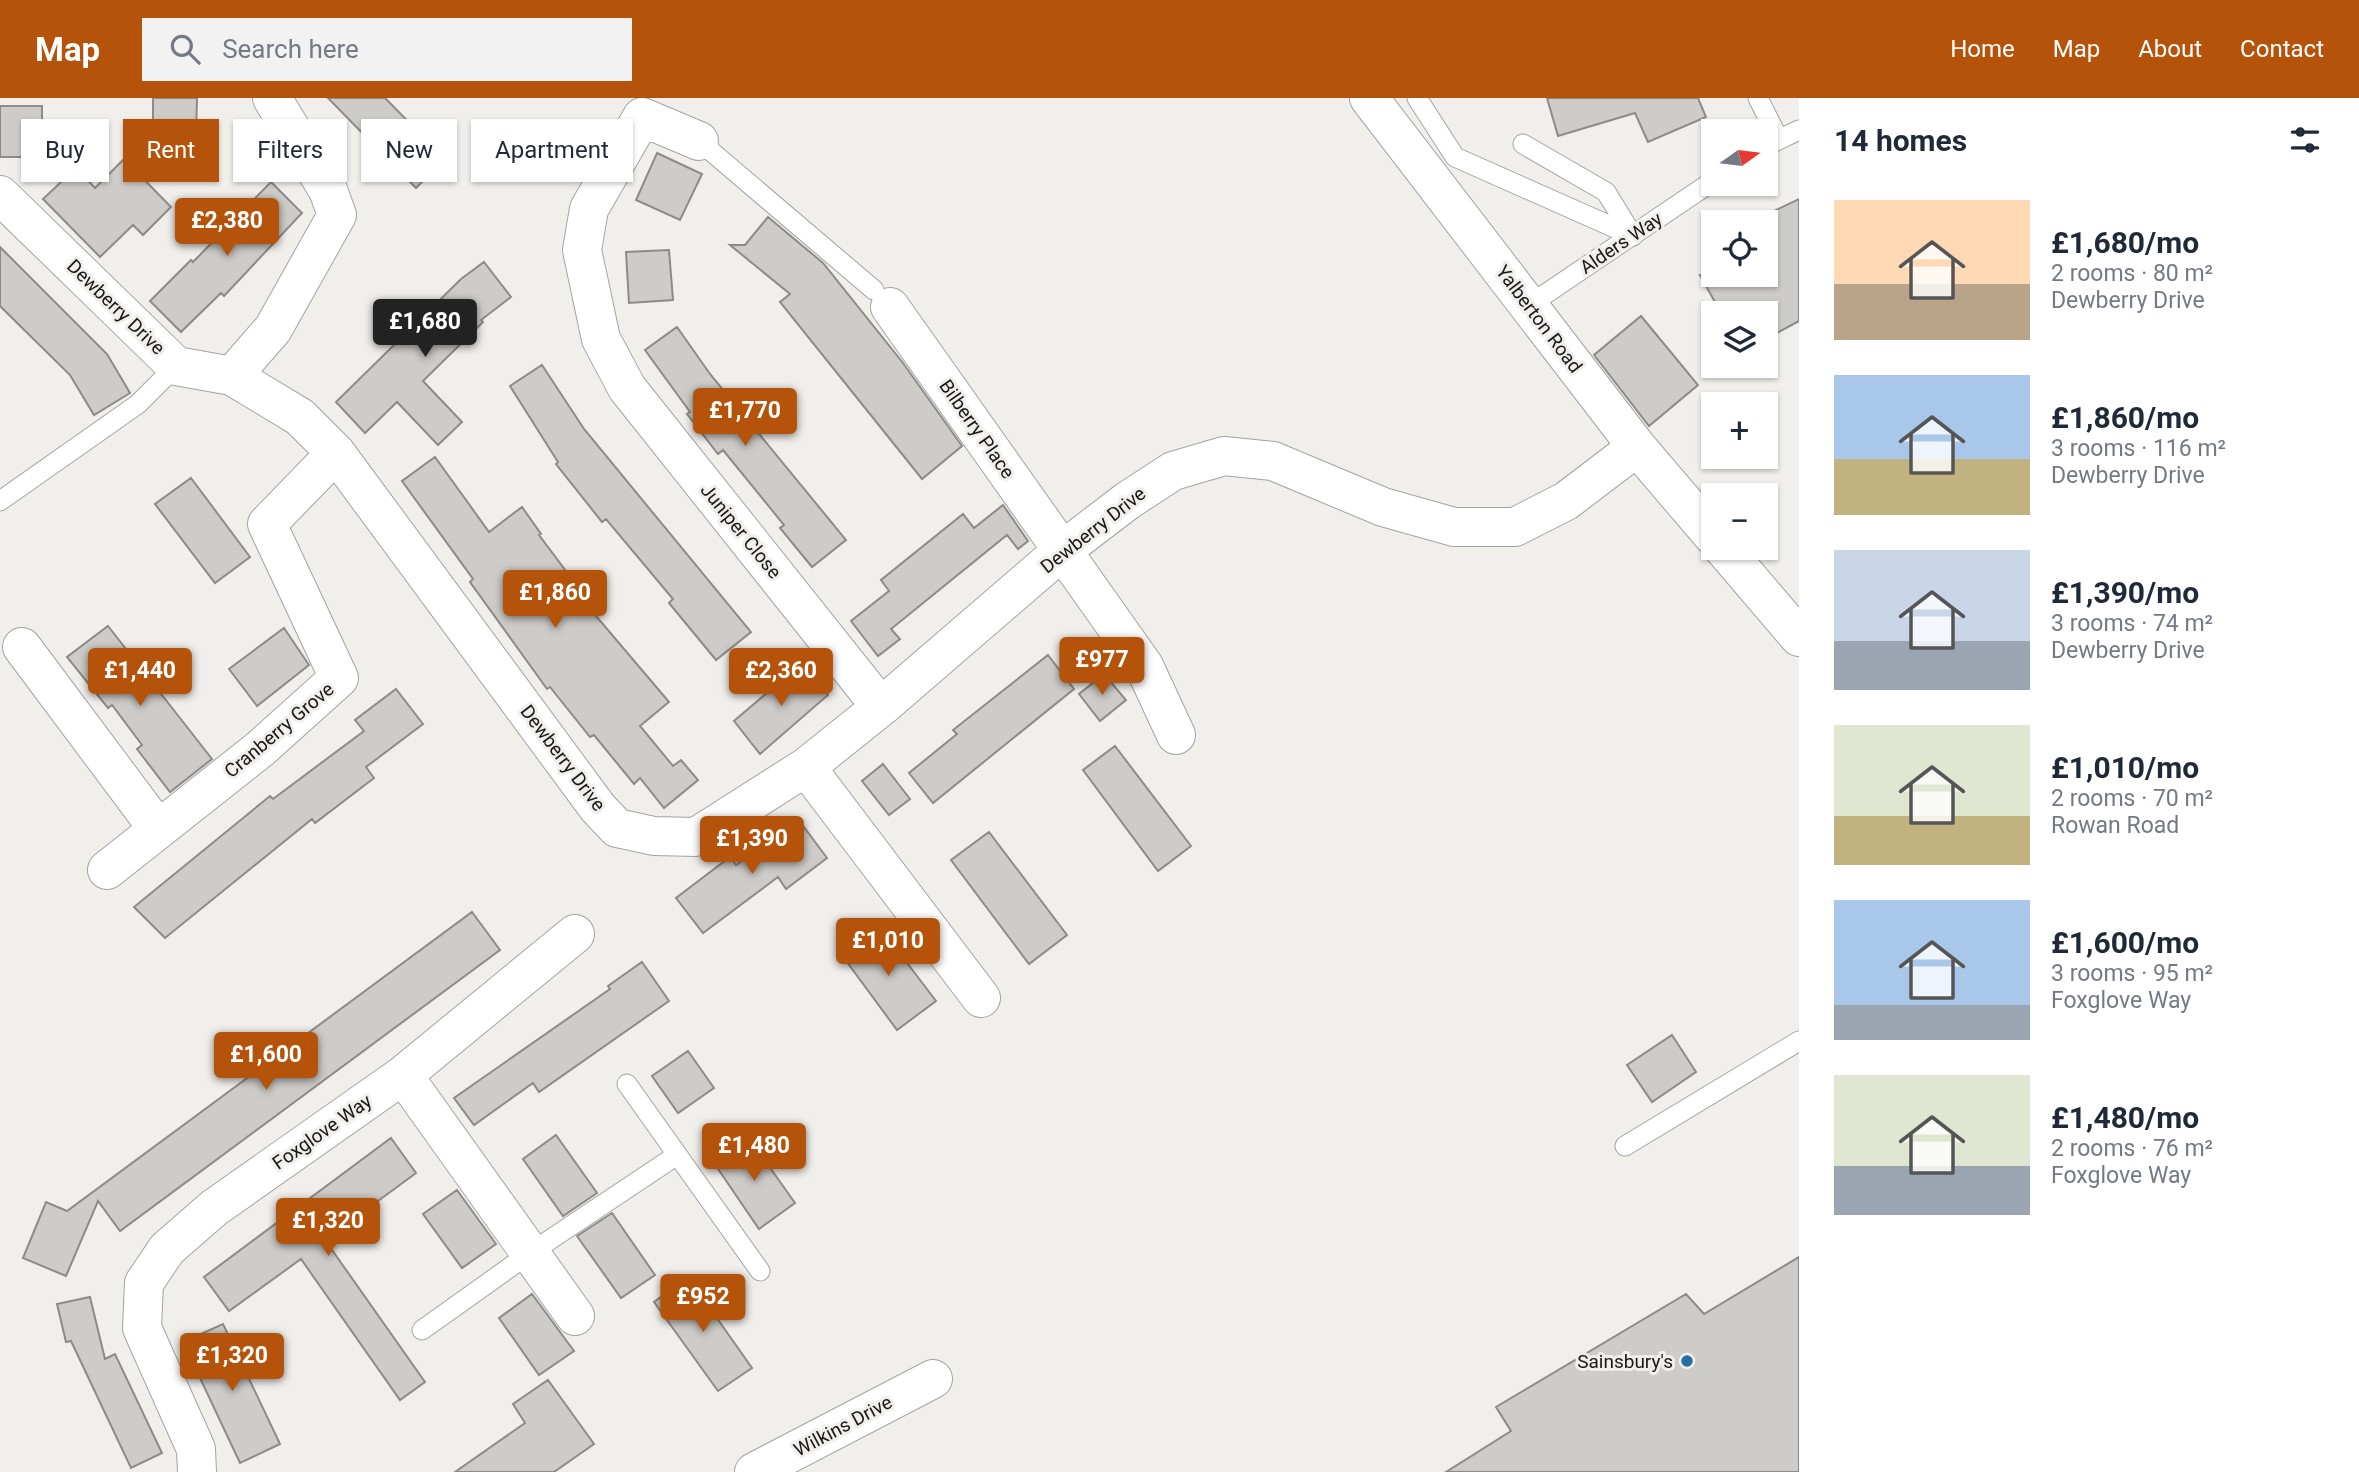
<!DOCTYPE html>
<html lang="en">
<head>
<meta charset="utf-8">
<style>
	:root { --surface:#fff; --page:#f2f2f3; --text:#1f2937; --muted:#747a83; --accent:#b45309 }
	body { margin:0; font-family:Roboto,sans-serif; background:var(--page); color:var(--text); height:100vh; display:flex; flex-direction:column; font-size:26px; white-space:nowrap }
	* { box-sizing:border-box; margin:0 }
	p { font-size:23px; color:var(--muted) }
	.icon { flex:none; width:38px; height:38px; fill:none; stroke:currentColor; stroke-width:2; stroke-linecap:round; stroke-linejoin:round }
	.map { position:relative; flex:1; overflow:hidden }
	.details { display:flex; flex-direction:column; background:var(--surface); width:560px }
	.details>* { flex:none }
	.hud { position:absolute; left:21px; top:21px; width:665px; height:63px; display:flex; gap:14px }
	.needle { width:46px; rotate:76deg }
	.tools { position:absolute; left:1701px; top:21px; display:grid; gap:14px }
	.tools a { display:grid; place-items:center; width:77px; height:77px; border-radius:0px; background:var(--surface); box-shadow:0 2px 5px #0004; font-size:35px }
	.price { position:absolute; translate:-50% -60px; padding:0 16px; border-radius:7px; background:var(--accent); color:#fff; font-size:23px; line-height:46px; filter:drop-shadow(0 2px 4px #0008) }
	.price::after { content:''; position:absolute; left:50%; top:42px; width:21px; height:16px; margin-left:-10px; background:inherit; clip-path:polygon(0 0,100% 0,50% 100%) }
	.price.active { background:#222; color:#fff }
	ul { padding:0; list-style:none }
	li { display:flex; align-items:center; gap:21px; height:175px; padding:0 35px }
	li span { display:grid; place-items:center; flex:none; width:196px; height:140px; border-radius:0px; color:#555 }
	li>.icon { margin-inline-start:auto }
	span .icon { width:84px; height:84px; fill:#fffc; stroke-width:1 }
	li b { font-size:30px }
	h2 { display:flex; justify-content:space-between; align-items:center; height:84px; padding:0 35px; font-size:30px }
	.tag { padding:0 24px; border-radius:0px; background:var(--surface); box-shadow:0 2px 5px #0004; font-size:24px; line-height:63px }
	.tag.active { background:var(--accent); color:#fff }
	header { display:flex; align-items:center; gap:42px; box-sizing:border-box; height:98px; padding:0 35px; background:var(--accent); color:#fff }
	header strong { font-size:33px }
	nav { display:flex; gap:38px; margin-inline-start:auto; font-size:24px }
	.search { width:490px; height:63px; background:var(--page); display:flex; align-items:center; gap:18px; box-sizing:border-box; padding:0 24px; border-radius:0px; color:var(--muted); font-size:26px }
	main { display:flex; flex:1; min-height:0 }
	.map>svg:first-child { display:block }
	.building { fill:#ceccc8; stroke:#8d8b88; stroke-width:2 }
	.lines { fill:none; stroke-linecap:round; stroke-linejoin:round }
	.lane-casing { stroke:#a5a3a0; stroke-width:21 }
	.street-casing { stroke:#a5a3a0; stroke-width:40 }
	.lane { stroke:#fff; stroke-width:19 }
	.street { stroke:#fff; stroke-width:38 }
	.poi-dot { fill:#256fa2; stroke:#f1efeb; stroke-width:2.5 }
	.labels { text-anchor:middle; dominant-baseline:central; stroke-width:6; stroke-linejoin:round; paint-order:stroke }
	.street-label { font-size:19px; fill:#181816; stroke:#f1efeb }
	.poi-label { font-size:19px; fill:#181816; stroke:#f1efeb; text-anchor:end }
</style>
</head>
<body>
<header>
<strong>Map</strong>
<div class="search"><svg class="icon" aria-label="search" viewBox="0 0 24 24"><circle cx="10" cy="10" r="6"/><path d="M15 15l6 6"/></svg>Search here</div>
<nav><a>Home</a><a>Map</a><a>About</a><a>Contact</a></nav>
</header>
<main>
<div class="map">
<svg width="1799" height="1374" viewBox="0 0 1799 1374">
	<rect width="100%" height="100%" fill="#f1efeb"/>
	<path class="building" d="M153 0H197L196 39H153Z
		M328 0H385L445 61 416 90Z
		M1547 0H1698L1706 19 1648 44 1635 15 1558 38Z
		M0 8H42V59H0Z
		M657 55 702 76 680 122 636 102Z
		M124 61 171 109 143 137 133 127 100 159 43 101 76 70 95 90Z
		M271 84 302 115 224 198 221 195 181 234 150 203 191 162 193 164Z
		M1799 101V223L1766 241V215H1721L1700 177H1766V117Z
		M768 119 823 165 903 265 962 348 922 381 780 204 790 196 730 147H745Z
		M0 149 107 256 130 295 94 317 70 277 0 208Z
		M669 152 673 202 629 205 626 154Z
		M484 164 511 199 481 222 483 224 423 283 462 324 438 347 397 304 365 335 336 304 461 181Z
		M1641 218 1698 287 1649 328 1594 257Z
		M677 229 710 276 846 442 812 469 780 430 784 427 723 352 718 356 687 316 690 314 645 252Z
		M542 267 584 331 751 534 716 562 669 505 673 501 606 421 602 424 556 366 558 364 510 288Z
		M435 359 489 434 522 409 541 436 539 437 599 517 596 518 669 604 640 628 673 668 681 662 698 682 664 710 640 680 634 686 594 637 590 639 550 589 547 591 470 484 473 481 402 383Z
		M191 380 250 459 215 485 155 406Z
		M1003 407 1028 443 1018 451 1007 437 891 531 900 541 878 558 851 523 889 493 881 482 963 416 974 430Z
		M108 528 212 661 170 694 137 651 142 647 112 607 108 610 67 559Z
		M284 530 309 567 257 608 229 571Z
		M1048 557 1074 591 933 705 909 675 957 636 953 632Z
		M802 565 828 597 760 656 734 623Z
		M1104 576 1126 602 1100 623 1079 596Z
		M396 591 423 626 366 669 374 680 315 725 312 721 165 840 134 809 270 698 273 701 364 633 355 622Z
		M1115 648 1191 748 1158 773 1083 672Z
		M883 666 910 701 889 717 862 683Z
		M798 721 827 760 786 791 778 779 703 835 676 800 730 759 736 767Z
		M989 734 1067 837 1029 866 951 762Z
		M472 814 500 852 120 1133 98 1103 66 1178 23 1160 46 1104 67 1113Z
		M879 828 936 903 897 932 841 856Z
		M642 864 669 903 539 994 533 985 474 1027 454 1000 610 891 608 888Z
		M1672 937 1696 974 1652 1004 1627 967Z
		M688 953 714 990 678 1015 652 978Z
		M556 1037 597 1095 563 1118 523 1061Z
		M391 1040 416 1075 325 1142 425 1284 400 1302 301 1161 229 1213 204 1179Z
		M749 1040 795 1105 759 1131 714 1065Z
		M457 1092 496 1146 462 1170 423 1116Z
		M612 1115 655 1177 621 1200 577 1138Z
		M1799 1159V1374H1446L1511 1333 1496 1309 1686 1196 1704 1216Z
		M688 1179 752 1270 718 1293 654 1204Z
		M532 1196 574 1253 539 1277 499 1220Z
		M90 1199 105 1261 115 1256 162 1355 131 1370 71 1243 66 1244 57 1206Z
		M223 1226 280 1346 240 1365 183 1244Z
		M548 1282 594 1346 554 1374H455L525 1325 513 1306Z"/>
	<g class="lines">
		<defs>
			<path id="lane" d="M1417 0 1455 59 1633 138
				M1758 0 1778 40
				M699 43 874 192
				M1523 46 1606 94 1633 138
				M1766 48 1799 32
				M1529 207 1713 83
				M0 403 138 306 176 268
				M627 986 760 1173
				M1625 1048 1799 943
				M422 1232 530 1155 677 1057"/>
			<path id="street" d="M1369 0 1637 349 1713 438
				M699 43 642 19 589 111 582 152 601 241 627 290 881 609
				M0 97 176 268 232 278 300 319 336 355 598 710 617 730 654 738 696 739 806 669 881 609 1063 452 1127 403 1173 373 1224 358 1273 363 1383 409 1454 429H1515L1566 403 1637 349
				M890 209 1144 568 1176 637
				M232 278 273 231 337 117 328 92 272 0
				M1723 450 1799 539
				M22 549 158 731
				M806 669 981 900
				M107 772 260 651 339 580 267 426 336 355
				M403 977 575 1218
				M197 1374 196 1351 142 1230 144 1185 167 1151 214 1110 403 977 575 836
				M754 1374 933 1281"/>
		</defs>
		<use href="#lane" class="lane-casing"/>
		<use href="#street" class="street-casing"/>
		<use href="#lane" class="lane"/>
		<use href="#street" class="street"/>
	</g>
	<circle class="poi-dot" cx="1687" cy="1263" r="7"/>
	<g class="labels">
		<g class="street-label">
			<text transform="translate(1621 145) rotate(-34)">Alders Way</text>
			<text transform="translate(116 209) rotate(44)">Dewberry Drive</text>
			<text transform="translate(1539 221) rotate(53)">Yalberton Road</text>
			<text transform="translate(977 331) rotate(55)">Bilberry Place</text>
			<text transform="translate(1093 432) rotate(-38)">Dewberry Drive</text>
			<text transform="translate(741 433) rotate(51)">Juniper Close</text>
			<text transform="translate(279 632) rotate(-40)">Cranberry Grove</text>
			<text transform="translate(563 660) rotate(53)">Dewberry Drive</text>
			<text transform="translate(322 1034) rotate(-35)">Foxglove Way</text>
			<text transform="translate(843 1328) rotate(-28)">Wilkins Drive</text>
		</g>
		<g class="poi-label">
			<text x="1673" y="1263">Sainsbury's</text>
		</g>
	</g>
</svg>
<div class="tools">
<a><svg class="needle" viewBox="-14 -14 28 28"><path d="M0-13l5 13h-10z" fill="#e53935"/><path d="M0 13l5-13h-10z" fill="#747a83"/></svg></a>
<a><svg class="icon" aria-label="locate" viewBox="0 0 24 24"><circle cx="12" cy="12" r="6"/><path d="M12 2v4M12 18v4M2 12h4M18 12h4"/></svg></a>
<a><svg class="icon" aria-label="layers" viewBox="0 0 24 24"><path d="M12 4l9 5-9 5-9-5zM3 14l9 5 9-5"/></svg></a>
<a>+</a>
<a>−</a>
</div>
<b class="price" style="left:227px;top:160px">£2,380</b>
<b class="price active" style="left:425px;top:261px">£1,680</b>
<b class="price" style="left:745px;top:350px">£1,770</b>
<b class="price" style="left:555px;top:532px">£1,860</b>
<b class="price" style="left:1102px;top:599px">£977</b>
<b class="price" style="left:140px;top:610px">£1,440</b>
<b class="price" style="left:781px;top:610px">£2,360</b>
<b class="price" style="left:752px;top:778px">£1,390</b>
<b class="price" style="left:888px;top:880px">£1,010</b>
<b class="price" style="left:266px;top:994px">£1,600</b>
<b class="price" style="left:754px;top:1085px">£1,480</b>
<b class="price" style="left:328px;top:1160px">£1,320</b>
<b class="price" style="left:703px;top:1236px">£952</b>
<b class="price" style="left:232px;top:1295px">£1,320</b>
<div class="hud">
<a class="tag">Buy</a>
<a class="tag active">Rent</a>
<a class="tag">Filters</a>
<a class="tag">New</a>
<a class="tag">Apartment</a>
</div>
</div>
<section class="details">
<h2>14 homes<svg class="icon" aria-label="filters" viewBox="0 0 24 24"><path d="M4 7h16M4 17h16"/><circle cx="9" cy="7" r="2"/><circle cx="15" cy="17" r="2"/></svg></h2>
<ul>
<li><span style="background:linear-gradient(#ffd9b3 60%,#b9a48a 0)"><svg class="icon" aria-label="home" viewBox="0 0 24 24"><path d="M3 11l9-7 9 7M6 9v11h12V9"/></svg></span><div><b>£1,680/mo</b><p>2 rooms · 80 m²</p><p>Dewberry Drive</p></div></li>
<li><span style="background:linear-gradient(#a9c7e8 60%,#c2b280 0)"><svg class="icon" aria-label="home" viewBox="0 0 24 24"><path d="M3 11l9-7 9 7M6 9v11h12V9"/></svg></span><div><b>£1,860/mo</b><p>3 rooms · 116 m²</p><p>Dewberry Drive</p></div></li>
<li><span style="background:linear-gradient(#c9d6e8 65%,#9aa5b1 0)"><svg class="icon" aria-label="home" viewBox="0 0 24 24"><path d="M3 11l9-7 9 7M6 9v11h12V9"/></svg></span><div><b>£1,390/mo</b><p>3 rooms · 74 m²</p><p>Dewberry Drive</p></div></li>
<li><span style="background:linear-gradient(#dfe7d0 65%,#c2b280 0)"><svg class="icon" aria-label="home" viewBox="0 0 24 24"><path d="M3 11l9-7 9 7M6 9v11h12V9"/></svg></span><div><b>£1,010/mo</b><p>2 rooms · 70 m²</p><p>Rowan Road</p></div></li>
<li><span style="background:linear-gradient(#a9c7e8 75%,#9aa5b1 0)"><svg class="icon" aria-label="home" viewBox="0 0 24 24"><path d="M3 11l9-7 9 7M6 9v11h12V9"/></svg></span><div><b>£1,600/mo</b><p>3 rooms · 95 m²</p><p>Foxglove Way</p></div></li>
<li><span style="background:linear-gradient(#dfe7d0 65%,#9aa5b1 0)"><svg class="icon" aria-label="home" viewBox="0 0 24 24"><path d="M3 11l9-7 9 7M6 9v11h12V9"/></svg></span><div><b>£1,480/mo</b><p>2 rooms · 76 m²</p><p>Foxglove Way</p></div></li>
</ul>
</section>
</main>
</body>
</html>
